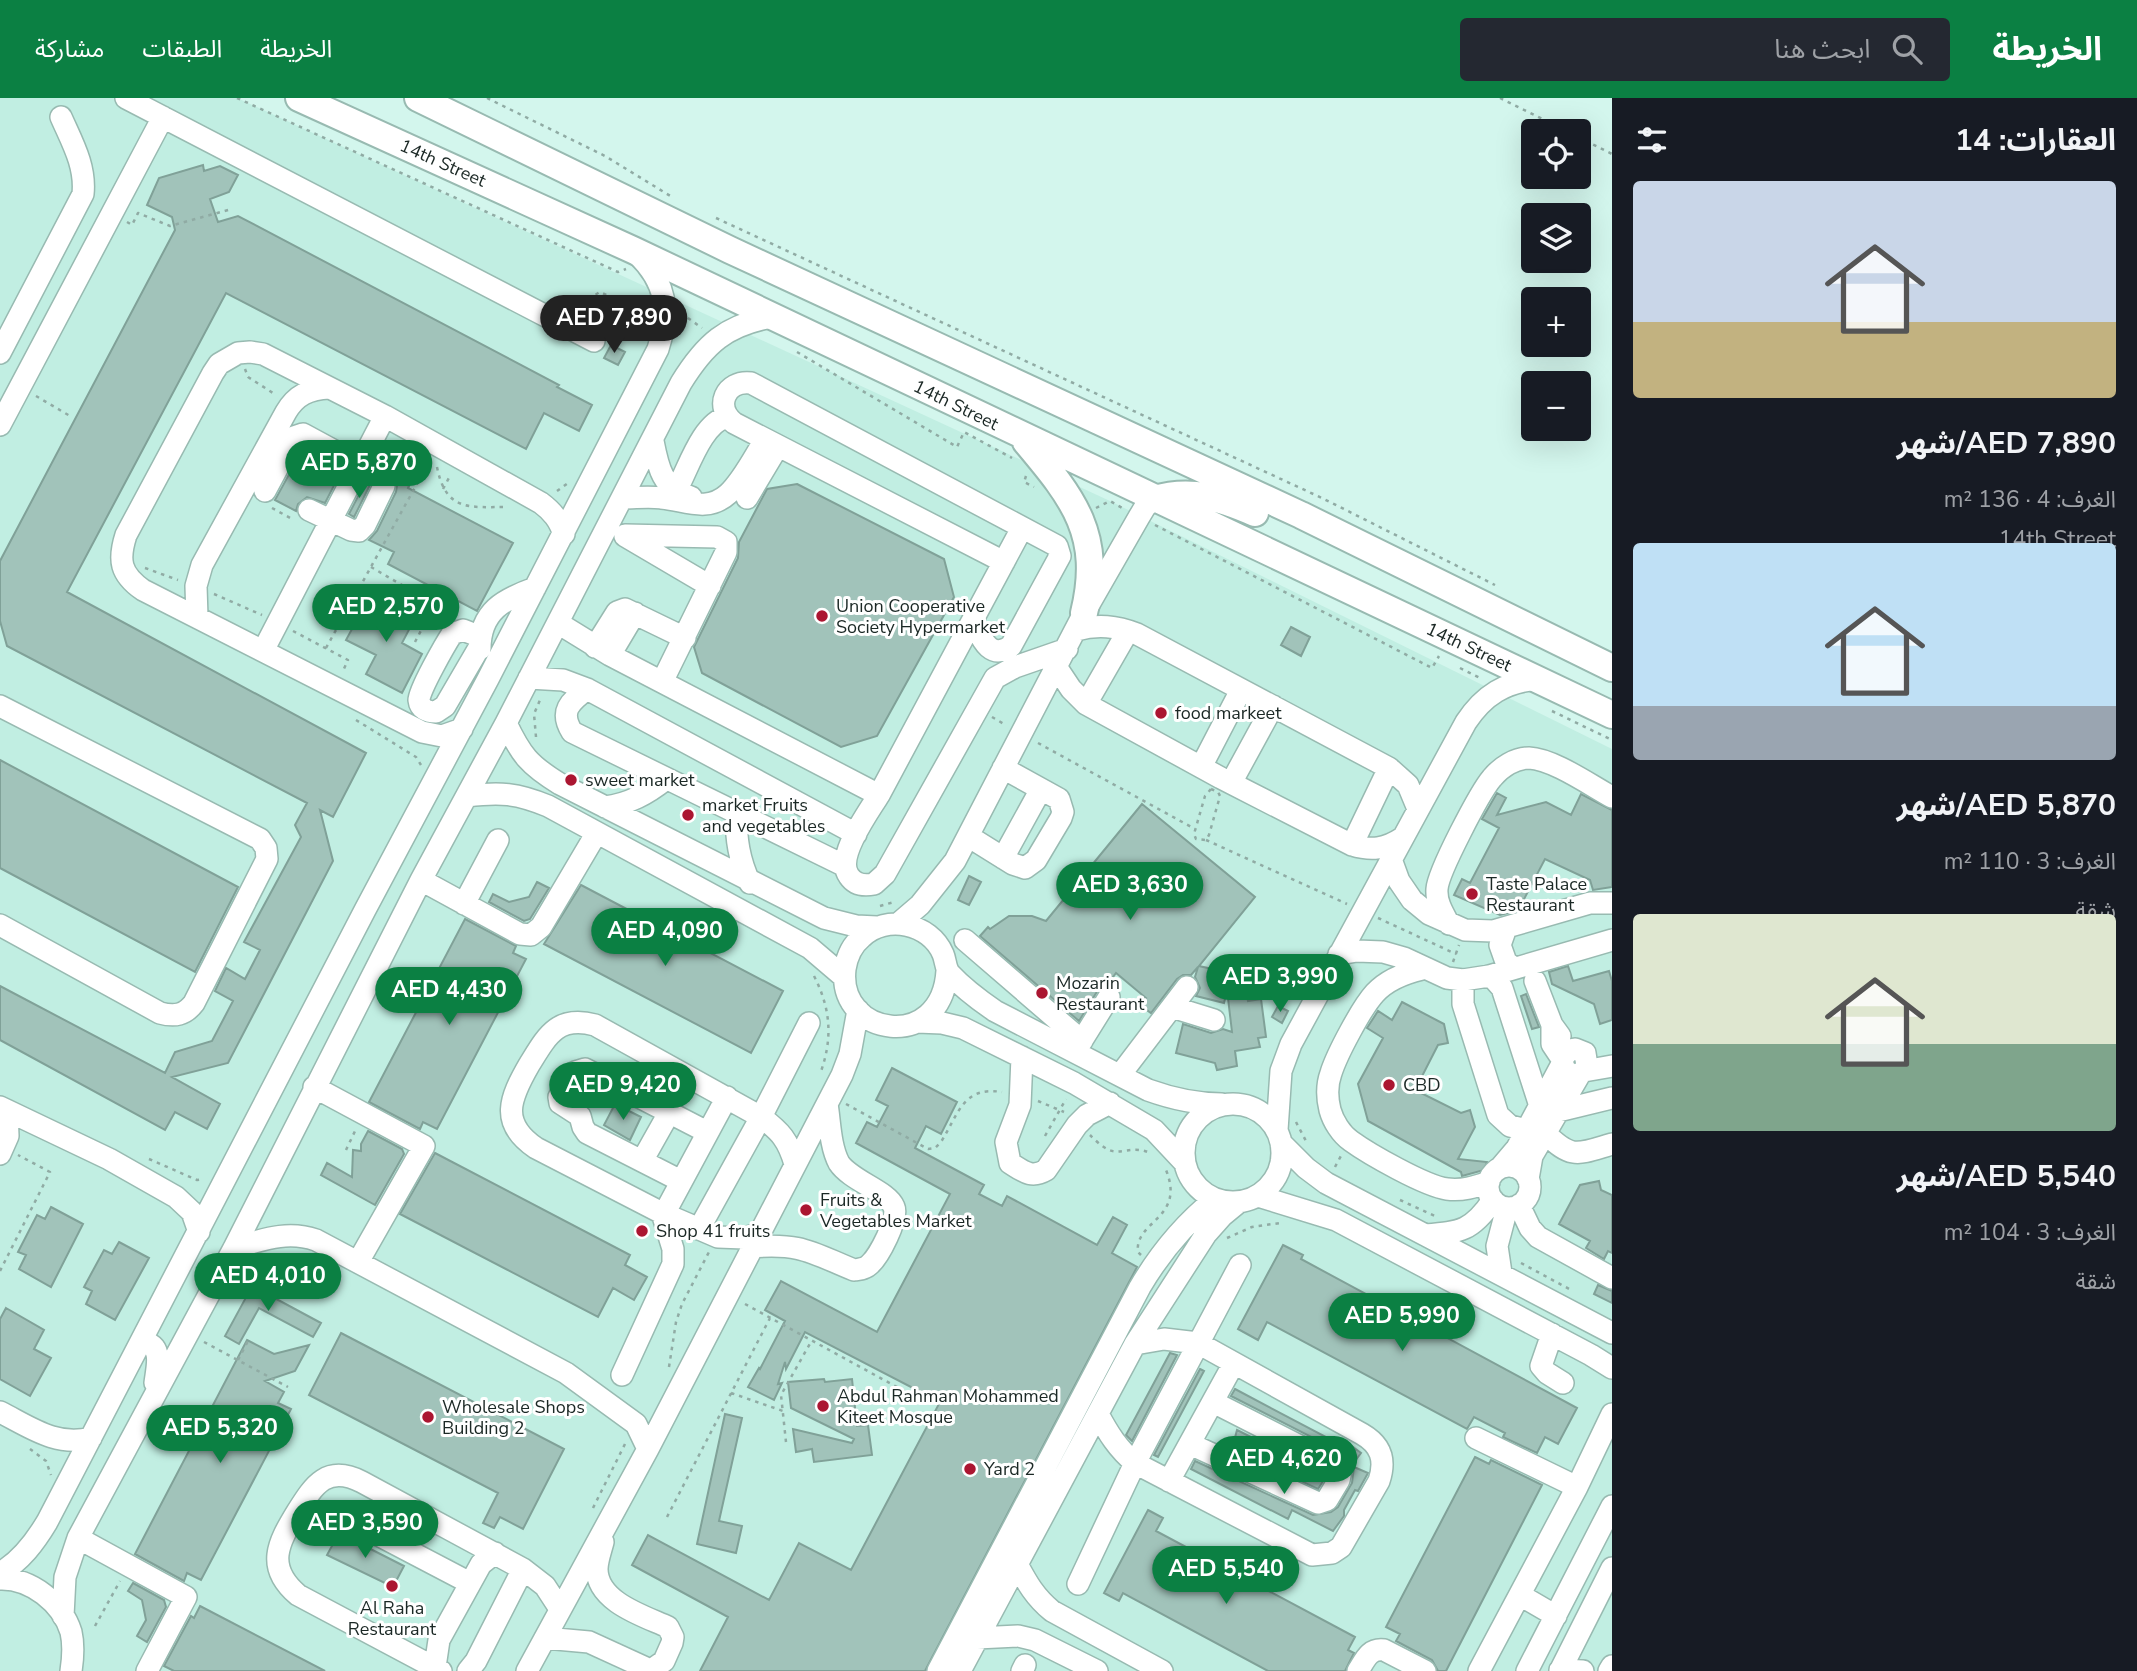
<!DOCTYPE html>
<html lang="ar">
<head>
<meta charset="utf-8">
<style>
	:root { --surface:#171b24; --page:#242831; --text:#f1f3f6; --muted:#9ea1a6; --accent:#0b8043 }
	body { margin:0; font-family:"Nunito Sans","Noto Sans Arabic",sans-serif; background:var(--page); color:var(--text); direction:rtl; height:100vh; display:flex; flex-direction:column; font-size:26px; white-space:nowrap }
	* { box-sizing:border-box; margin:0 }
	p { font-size:23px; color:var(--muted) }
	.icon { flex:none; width:38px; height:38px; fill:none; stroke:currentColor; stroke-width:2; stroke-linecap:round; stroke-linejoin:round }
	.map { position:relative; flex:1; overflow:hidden; direction:ltr }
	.details { display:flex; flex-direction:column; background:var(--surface); width:525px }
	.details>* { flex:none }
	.tools { position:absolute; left:1521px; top:21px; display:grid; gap:14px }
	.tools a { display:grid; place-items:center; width:70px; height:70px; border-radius:7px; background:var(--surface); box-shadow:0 7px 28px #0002; font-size:35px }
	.price { position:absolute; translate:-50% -60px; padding:0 16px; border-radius:24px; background:var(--accent); color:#fff; font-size:23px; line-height:46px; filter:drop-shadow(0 2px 4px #0008) }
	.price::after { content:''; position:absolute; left:50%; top:42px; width:21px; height:16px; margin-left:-10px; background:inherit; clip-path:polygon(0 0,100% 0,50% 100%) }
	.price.active { background:#222; color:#fff }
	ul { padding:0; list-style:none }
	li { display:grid; align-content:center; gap:14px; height:371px; padding:0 21px }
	li span { display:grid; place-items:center; height:217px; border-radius:7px; color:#555 }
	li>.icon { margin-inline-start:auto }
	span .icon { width:126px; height:126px; fill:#fffc; stroke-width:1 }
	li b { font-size:30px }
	h2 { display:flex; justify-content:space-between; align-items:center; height:84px; padding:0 21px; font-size:30px }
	header { display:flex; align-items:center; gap:42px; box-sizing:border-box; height:98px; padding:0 35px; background:var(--accent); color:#fff }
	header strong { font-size:33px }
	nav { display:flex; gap:38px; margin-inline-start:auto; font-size:24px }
	.search { width:490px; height:63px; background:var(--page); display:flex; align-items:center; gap:18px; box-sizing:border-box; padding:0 24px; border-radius:7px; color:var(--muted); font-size:26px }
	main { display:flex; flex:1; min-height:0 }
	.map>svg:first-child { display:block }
	.built { fill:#c1eee2 }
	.building { fill:#a1c3ba; stroke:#80a198; stroke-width:2 }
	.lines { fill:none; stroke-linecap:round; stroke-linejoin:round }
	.minor-casing { stroke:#98bab1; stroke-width:24 }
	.major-casing { stroke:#98bab1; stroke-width:30 }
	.path { stroke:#90aba4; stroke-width:2.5; stroke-dasharray:3.5 5; stroke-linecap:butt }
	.minor { stroke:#fff; stroke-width:21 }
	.major { stroke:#fff; stroke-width:26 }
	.poi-dot { fill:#ab1631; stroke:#fff; stroke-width:2.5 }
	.labels { text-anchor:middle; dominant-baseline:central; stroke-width:6; stroke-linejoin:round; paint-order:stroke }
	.street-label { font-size:18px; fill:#1b2825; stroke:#fff }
	.poi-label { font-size:18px; fill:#1b2825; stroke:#fff; text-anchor:start }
</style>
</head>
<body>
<header>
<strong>الخريطة</strong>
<div class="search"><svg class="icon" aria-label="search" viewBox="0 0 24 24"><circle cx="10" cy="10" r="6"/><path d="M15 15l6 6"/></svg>ابحث هنا</div>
<nav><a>الخريطة</a><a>الطبقات</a><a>مشاركة</a></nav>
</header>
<main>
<section class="details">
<h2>العقارات: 14<svg class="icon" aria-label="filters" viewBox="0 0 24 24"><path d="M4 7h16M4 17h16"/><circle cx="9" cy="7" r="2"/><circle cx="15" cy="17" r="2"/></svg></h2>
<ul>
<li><span style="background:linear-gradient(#c9d6e8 65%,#c2b280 0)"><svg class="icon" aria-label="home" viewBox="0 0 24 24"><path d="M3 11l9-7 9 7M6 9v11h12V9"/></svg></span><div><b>AED 7,890/شهر</b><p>الغرف: 4 · 136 m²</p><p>14th Street</p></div></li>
<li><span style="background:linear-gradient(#bfe0f5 75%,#9aa5b1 0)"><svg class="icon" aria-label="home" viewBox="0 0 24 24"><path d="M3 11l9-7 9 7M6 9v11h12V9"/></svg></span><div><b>AED 5,870/شهر</b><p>الغرف: 3 · 110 m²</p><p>شقة</p></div></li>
<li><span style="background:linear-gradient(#dfe7d0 60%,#7fa58c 0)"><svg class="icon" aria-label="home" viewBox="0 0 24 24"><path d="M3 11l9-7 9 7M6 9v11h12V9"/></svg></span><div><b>AED 5,540/شهر</b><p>الغرف: 3 · 104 m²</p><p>شقة</p></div></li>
</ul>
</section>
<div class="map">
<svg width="1612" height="1573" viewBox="0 0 1612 1573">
	<rect width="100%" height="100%" fill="#d3f6ed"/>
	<path class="built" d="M0 0H237L1110 403 1612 651V1573H0Z"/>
	<path class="building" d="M203 67 204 73 220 68 238 77 229 94 210 101 218 124 238 118 559 287 557 289 592 307 579 333 544 315 526 351 226 195 67 494 366 655 333 719 320 712 333 763 228 965 172 979 220 1006 207 1031 175 1014 165 1032 0 942V888L165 975 175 954 212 943 233 903 215 893 226 870 245 881 260 852 244 844 301 739 295 727 307 705 7 548 0 523V463L175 132 172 119 147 107 159 80Z
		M611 247 625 254 618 267 604 260Z
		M303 351 342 372 325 405 307 399 298 406 296 413 275 402Z
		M398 382 409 388 408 390 513 445 477 513 388 466 394 454 369 442 377 433 396 394Z
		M365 385 370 387 354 419 349 416Z
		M797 386 944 461 954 499 877 638 841 649 702 575 694 549 738 460 739 444 767 391Z
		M370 498 414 522 402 545 422 556 402 595 366 576 376 557 346 542Z
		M1291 529 1310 539 1301 558 1281 547Z
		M0 662 238 789 195 874 0 770Z
		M1497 695 1506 700 1497 717 1546 704 1571 717 1581 696 1612 712V789L1593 792 1590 782 1545 761 1522 805 1524 811 1500 817 1454 797 1462 781 1470 785 1499 730 1482 721Z
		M1142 706 1255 799 1199 868 1231 875 1224 905 1196 898 1200 890 1195 879 1198 869 1191 877H1183L1177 881 1151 915 1140 907 1146 900 1116 875 1108 886 1098 892 1079 923 980 838 988 829 990 831 1009 818H1032L1046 823Z
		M969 778 981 784 969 807 958 802Z
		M537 784 549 790 530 821 524 823 489 804 493 796 509 804 529 799Z
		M581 787 783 893 751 955 544 846Z
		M465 821 516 848 513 855 526 861 437 1031 423 1024 420 1031 369 1004Z
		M1568 868 1573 883 1609 873 1612 883V922L1600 926 1594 906 1552 886 1549 874Z
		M1526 896 1539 929 1532 931 1521 898Z
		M1247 897 1248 903 1261 901 1266 939 1258 940 1260 949 1235 953 1237 968 1217 972 1215 965 1176 955 1183 926 1211 935 1223 931 1232 934 1228 900Z
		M1402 904 1444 926 1448 945 1438 947 1418 986 1422 988 1419 994 1461 1015 1470 1012 1475 1029 1458 1061 1487 1064 1484 1072 1462 1078 1461 1074 1368 1023 1358 986 1383 940 1367 930 1378 913 1392 922Z
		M1278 908 1288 913 1282 925 1272 919Z
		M892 970 957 1004 941 1036 926 1028 915 1050 984 1087 979 1096 1002 1108 1007 1098 1097 1147 1113 1119 1127 1127 1112 1155 1137 1169 925 1573H700L728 1519 632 1467 648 1437 769 1502 799 1445 851 1472 940 1304 805 1234 786 1271 785 1264 778 1286 782 1285 774 1302 748 1289 759 1270 760 1271 785 1223 765 1212 781 1183 877 1234 950 1096 856 1045 867 1024 877 1029 888 1008 876 1002Z
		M615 1006 641 1019 630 1042 604 1027Z
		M368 1033 402 1051 404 1056 375 1107 321 1077 327 1065 352 1079 353 1052 361 1053V1046Z
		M435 1055 630 1157 625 1167 647 1179 634 1202 613 1190 598 1219 400 1116Z
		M1599 1083 1601 1092 1612 1097V1155L1608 1153 1604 1161 1586 1150 1590 1143 1559 1126 1580 1087Z
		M51 1109 83 1126 51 1189 19 1171 26 1157 18 1154 37 1117 45 1121Z
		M119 1144 149 1160 115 1222 86 1206 92 1193 84 1189 104 1152 112 1156Z
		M1283 1147 1303 1157 1301 1161 1577 1310 1558 1346 1545 1339 1537 1355 1503 1339 1505 1335 1474 1319 1467 1331 1267 1224 1258 1242 1238 1231Z
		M256 1181 270 1189 267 1196 321 1225 313 1239 259 1210 239 1246 225 1238Z
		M1598 1187 1612 1193V1205L1594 1196Z
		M6 1210 44 1232 34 1251 51 1260 30 1298 0 1281V1221Z
		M341 1235 564 1351 523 1431 500 1419 494 1430 483 1425 498 1395 309 1297Z
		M247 1242 274 1256 309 1247 295 1273 265 1283 284 1294 278 1305 291 1311 201 1482 187 1475 184 1483 135 1456Z
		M1170 1255 1177 1257 1132 1343 1126 1337Z
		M1200 1271 1204 1273 1158 1359 1154 1357Z
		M824 1281 825 1284 852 1281 857 1328 868 1327 872 1357 814 1364 812 1351 796 1354 793 1331 852 1345 854 1341 791 1310 788 1284Z
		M1235 1291 1339 1346 1342 1341 1361 1355 1352 1367 1341 1354 1231 1298Z
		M725 1316 742 1320 719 1423 742 1428 736 1455 697 1446Z
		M1237 1332 1327 1377 1318 1391 1232 1351Z
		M1475 1359 1489 1366 1491 1362 1542 1387 1446 1573H1438L1432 1562 1396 1543 1400 1536 1386 1529Z
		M1195 1363 1313 1417 1331 1414 1338 1409 1352 1385 1354 1369 1368 1375 1358 1393 1355 1392 1344 1412V1418L1333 1433 1292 1412 1288 1421 1191 1371Z
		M1148 1412 1163 1420 1156 1433 1355 1539 1348 1552 1354 1555 1345 1573H1268L1123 1495 1119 1503 1104 1495Z
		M339 1435 404 1468 393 1489 327 1457Z
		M133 1485 164 1502 166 1509 147 1544 137 1538 146 1522 142 1502 128 1493Z
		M200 1508 325 1573H174L164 1568 191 1518 194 1520Z"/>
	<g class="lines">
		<defs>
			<path id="minor" d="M126 0 594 243
				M0 255 83 96C86 68 72 44 61 19
				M0 327 163 19
				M653 343C658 369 662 391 691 399
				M680 385C690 365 704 324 727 319
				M265 393 294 339 303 336 377 376 384 383V388L365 427 359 433 351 432 309 412
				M623 400C636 400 649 398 661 400 685 402 707 415 728 396 743 382 754 359 765 342
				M747 400 778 348
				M1022 430 879 697C868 715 835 759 849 778 855 787 864 788 874 786L885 776 995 580 1015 569 1067 551
				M625 437 717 439 726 444V454L662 584
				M625 438 710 488
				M197 519 196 488 202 467 286 314C296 297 309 291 329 290
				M973 523C981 539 989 563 1011 548L1060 458 1057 448 751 285C725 282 714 309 734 325L1004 464
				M558 525 610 557 879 697
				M1076 532C1098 526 1116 528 1137 536L1389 670 1408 687 1418 711
				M480 548 445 608 436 614C427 614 420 611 419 602 418 594 446 545 452 536L463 532 481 539
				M595 549 617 514 625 511 685 540
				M480 551C480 513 504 501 535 490
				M263 553 385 318
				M610 557 635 515
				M1057 570 1071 591 1086 606 1221 680 1352 747C1372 753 1385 751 1402 740
				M529 580 563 582 587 591 856 736
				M587 591C570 604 559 613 572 634L845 768
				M1086 606 1128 533
				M0 608 260 741 266 750 267 761 194 905C185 917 175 919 160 915L0 827
				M506 625C521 657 529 667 560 686L824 820 856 828 877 829
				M462 631 442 638 422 634 143 492C120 476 118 462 126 437L213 275 219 266 238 255 250 254 263 256 385 318 541 405C553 414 559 422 564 436
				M1201 669 1241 592
				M1231 685 1273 608
				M467 698C500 694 517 695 548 708L810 850 844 879
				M605 709C629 706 647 696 666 681
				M736 715C736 741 739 762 750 785
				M968 738 1013 766 1025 770 1036 762 1061 720 1063 714 1059 701 1003 670
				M1352 747 1389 670
				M1003 760 1041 691
				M1391 761 1399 783 1412 802 1429 816 1465 832 1493 833 1590 805H1612
				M421 782 520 836 531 837 541 829 596 736
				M464 806 498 742
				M899 825 920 807 955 763 1084 515 1139 419 1145 409 1154 401
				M1449 826C1443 815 1436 804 1437 791 1438 774 1480 694 1492 680 1501 669 1515 660 1529 660 1553 661 1590 687 1612 699
				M1506 830 1500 847 1506 864 1514 870
				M965 842 1082 943
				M1339 856 1357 853 1383 854 1404 860 1447 880 1463 882 1489 878 1612 842
				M1422 871C1405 875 1388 881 1375 895 1362 909 1337 956 1331 975 1327 986 1327 1000 1330 1012 1333 1023 1341 1036 1351 1043 1369 1056 1425 1088 1447 1091 1462 1093 1475 1089 1489 1084
				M947 873C942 955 837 939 845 871 847 858 852 847 862 839 886 816 930 825 943 856 946 863 945 870 950 876 963 890 979 902 995 913L1148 992C1173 1001 1195 1006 1222 1006
				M1489 878 1494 881 1502 890 1540 1008
				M1463 882V906L1498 1017 1510 1028 1527 1032
				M1535 883 1552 927 1560 938
				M1172 909 1214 922
				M917 924 942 925 963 930 1074 985 1154 1032 1184 1064
				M1552 927V946L1562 961 1564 971C1573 980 1581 978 1587 968L1585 955 1575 951 1569 952 1562 961
				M1076 952 1109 899
				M1022 959 1020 1007 1006 1044 1010 1065C1023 1073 1031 1081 1046 1072L1077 1027 1087 1017 1110 1005
				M1584 973 1612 968
				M1120 977 1187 889
				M314 989 424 1048 358 1164
				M1184 1055a49 49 0 1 1 98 0a49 49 0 1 1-98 0Z
				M0 1009 109 1061 176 1099 192 1114 199 1134
				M1558 1013 1612 1000
				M1277 1032 1281 973 1291 946 1466 624C1484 597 1505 584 1538 581
				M1545 1035C1572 1062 1578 1056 1612 1046
				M1282 1046 1306 1070 1326 1085 1612 1235
				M0 1056 8 1038 7 1013
				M642 1063 669 1015
				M1488 1089a21 21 0 1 1 42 0a21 21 0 1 1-42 0Z
				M1500 1070 1517 1050 1562 966
				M1528 1081 1532 1058 1580 976
				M681 1083 587 1035 583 1029 580 1018 560 1005 559 999 575 974 585 971 707 1034
				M1258 1098 1336 1122 1591 1257 1612 1270
				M1519 1107 1530 1130 1538 1139 1612 1180
				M664 1116 727 999
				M699 1131 761 1019 809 925
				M758 1136 744 1140 718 1139 662 1115 536 1050C499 1025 510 1000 529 967 547 938 557 917 595 927L761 1019C781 1034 788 1042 795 1066
				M1425 1137C1461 1134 1472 1133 1493 1102
				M751 1149C802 1145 810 1154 854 1172 860 1171 865 1171 869 1167 879 1159 899 1120 894 1109 888 1093 851 1083 839 1065 830 1048 830 1024 827 1006
				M234 1150C262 1142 287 1132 316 1142L566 1275 636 1326 648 1351
				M1501 1175 1497 1148 1507 1110
				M1552 1236 1541 1268 1547 1275 1563 1285
				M142 1244C164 1247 157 1268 155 1285
				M622 1277 673 1166V1151L662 1115
				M0 1314C30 1329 56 1349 91 1340
				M1098 1316C1108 1335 1118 1351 1135 1365L1312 1457 1332 1455 1341 1449 1379 1383C1386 1362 1381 1347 1362 1336L1198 1245 1164 1241 1135 1246
				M1476 1340 1577 1389
				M1190 1346 1318 1405 1327 1402 1339 1382 1341 1373 1335 1366 1213 1304
				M1169 1383 1234 1265
				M344 1419 470 1485
				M78 1440 186 1499 147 1573
				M1017 1466C1027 1485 1035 1499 1052 1513L1162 1573
				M0 1475C21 1463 35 1444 47 1424L365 812 488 581 658 251C670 213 667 185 637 156
				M0 1481C31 1480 62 1505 71 1534 74 1547 73 1560 71 1573
				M1078 1486 1135 1365 1240 1167
				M1520 1497 1556 1518
				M63 1518 65 1479 78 1440 234 1150 421 782 506 625 681 285C705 246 726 227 772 219
				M545 1540 589 1544 648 1571 654 1570 664 1563 672 1545 673 1539 668 1529C644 1518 597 1504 597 1471 597 1463 601 1452 603 1444
				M977 1540 1018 1538 1035 1542 1097 1573
				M435 1569 439 1542 481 1466 495 1455
				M1560 1572 1583 1573
				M441 1573 298 1497C265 1469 278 1445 297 1414 314 1387 327 1366 362 1384L523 1471 545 1488 560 1511
				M468 1573 476 1563 523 1471
				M527 1573 648 1351 842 977 850 956 858 912
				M938 1573 1140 1189C1160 1155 1184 1126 1215 1101
				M960 1573 1135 1246 1206 1136 1222 1118 1239 1104
				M1022 1573 1025 1567
				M1358 1573C1365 1562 1369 1550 1384 1552L1425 1573
				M1479 1573 1577 1389 1612 1316
				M1527 1573 1612 1408
				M1560 1573 1612 1470
				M1609 1573 1612 1568"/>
			<path id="major" d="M299 0 633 152 1612 617
				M418 0 730 152 1301 417 1612 570
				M1026 344C1074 401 1103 437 1084 515
				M1154 401C1192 390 1220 400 1255 415"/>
		</defs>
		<use href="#minor" class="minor-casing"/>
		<use href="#major" class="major-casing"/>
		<path class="path" d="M237 0 618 174 626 171
			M487 0 605 58 672 99
			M1500 0 1567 33
			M1578 39 1612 56
			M716 120 1322 400 1495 487
			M127 124 132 127 138 115 170 128 232 111
			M577 214C587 209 591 198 600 194L645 214
			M681 215 702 230
			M797 254 957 349 964 334 1012 360
			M245 271 248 279 276 297
			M36 298 70 318
			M437 369C446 414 469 409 508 409
			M1026 378 1024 384 1034 389
			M443 391 451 376
			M557 393 568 385
			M272 410 294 422
			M1096 410 1110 403 1124 411
			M1155 427 1432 570 1439 558
			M371 469 453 517
			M145 470 178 482
			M214 496 262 517
			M293 533 348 562 342 575
			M415 544 434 508
			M326 550 418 384 399 372
			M1460 570 1482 581
			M1552 613 1612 642
			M992 619 1004 626
			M356 622 416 659 421 667
			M536 639 534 616 540 602
			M1038 645 1195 731
			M1211 691 1218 694 1220 698 1209 737 1206 742 1196 741 1194 736 1205 698Z
			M1206 742 1347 806
			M880 808 894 804
			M1378 820 1456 856
			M1453 864 1459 847
			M814 878C831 911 833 941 820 976
			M1038 1003 1064 1014
			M846 1006 928 1051 935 1050 941 1044C959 1015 963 988 1002 994
			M1296 1024 1306 1043
			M1090 1037C1095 1042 1102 1049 1109 1052 1121 1057 1134 1047 1150 1055
			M1045 1038 1066 1001
			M346 1052 356 1031
			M149 1061 197 1082 204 1081
			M1335 1069 1342 1056
			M1400 1102 1435 1118
			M1227 1140 1252 1129 1280 1125
			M1141 1157 1138 1154C1134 1123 1186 1121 1166 1072
			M1521 1165 1573 1193
			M0 1173 50 1074 18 1057
			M745 1206 917 1300
			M204 1244 288 1289
			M238 1262 249 1241
			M669 1269 676 1224 682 1206 709 1154
			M731 1295 783 1313
			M786 1344 781 1297 812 1242
			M30 1351 46 1363 51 1377
			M593 1410 626 1344
			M667 1419 770 1220
			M95 1528 120 1483"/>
		<use href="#minor" class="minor"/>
		<use href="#major" class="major"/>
	</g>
	<g class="poi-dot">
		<circle cx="822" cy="518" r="7"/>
		<circle cx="1161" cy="615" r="7"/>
		<circle cx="571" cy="682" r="7"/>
		<circle cx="688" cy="717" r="7"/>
		<circle cx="1472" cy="796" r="7"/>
		<circle cx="1042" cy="895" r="7"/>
		<circle cx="1389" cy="987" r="7"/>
		<circle cx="806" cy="1112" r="7"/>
		<circle cx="642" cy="1133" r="7"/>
		<circle cx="823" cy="1308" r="7"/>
		<circle cx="428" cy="1319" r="7"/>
		<circle cx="970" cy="1371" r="7"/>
		<circle cx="392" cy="1488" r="7"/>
	</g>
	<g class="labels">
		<g class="street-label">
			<text transform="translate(443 65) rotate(24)">14th Street</text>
			<text transform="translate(956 307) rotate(26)">14th Street</text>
			<text transform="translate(1469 549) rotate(25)">14th Street</text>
		</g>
		<g class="poi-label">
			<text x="836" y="508">Union Cooperative<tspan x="836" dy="21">Society Hypermarket</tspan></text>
			<text x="1175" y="615">food markeet</text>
			<text x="585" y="682">sweet market</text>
			<text x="702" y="707">market Fruits<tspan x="702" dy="21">and vegetables</tspan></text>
			<text x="1486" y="786">Taste Palace<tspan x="1486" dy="21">Restaurant</tspan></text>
			<text x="1056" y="885">Mozarin<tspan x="1056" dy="21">Restaurant</tspan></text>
			<text x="1403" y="987">CBD</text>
			<text x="820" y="1102">Fruits &amp;<tspan x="820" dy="21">Vegetables Market</tspan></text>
			<text x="656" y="1133">Shop 41 fruits</text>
			<text x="837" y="1298">Abdul Rahman Mohammed<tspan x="837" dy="21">Kiteet Mosque</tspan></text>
			<text x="442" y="1309">Wholesale Shops<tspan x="442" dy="21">Building 2</tspan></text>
			<text x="984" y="1371">Yard 2</text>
			<text x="392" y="1510" text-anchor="middle">Al Raha<tspan x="392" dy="21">Restaurant</tspan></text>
		</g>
	</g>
</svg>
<div class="tools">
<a><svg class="icon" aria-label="locate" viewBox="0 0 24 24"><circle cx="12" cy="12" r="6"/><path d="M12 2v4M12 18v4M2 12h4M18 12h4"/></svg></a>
<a><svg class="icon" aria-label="layers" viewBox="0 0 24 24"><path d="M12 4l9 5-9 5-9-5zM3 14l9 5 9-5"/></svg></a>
<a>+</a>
<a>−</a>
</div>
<b class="price active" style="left:614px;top:257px">AED 7,890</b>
<b class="price" style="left:359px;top:402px">AED 5,870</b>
<b class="price" style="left:386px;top:546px">AED 2,570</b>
<b class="price" style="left:1130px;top:824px">AED 3,630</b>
<b class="price" style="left:665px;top:870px">AED 4,090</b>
<b class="price" style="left:1280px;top:916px">AED 3,990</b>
<b class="price" style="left:449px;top:929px">AED 4,430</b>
<b class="price" style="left:623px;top:1024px">AED 9,420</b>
<b class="price" style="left:268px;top:1215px">AED 4,010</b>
<b class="price" style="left:1402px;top:1255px">AED 5,990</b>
<b class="price" style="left:220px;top:1367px">AED 5,320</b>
<b class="price" style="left:1284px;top:1398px">AED 4,620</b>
<b class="price" style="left:365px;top:1462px">AED 3,590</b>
<b class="price" style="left:1226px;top:1508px">AED 5,540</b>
</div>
</main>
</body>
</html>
